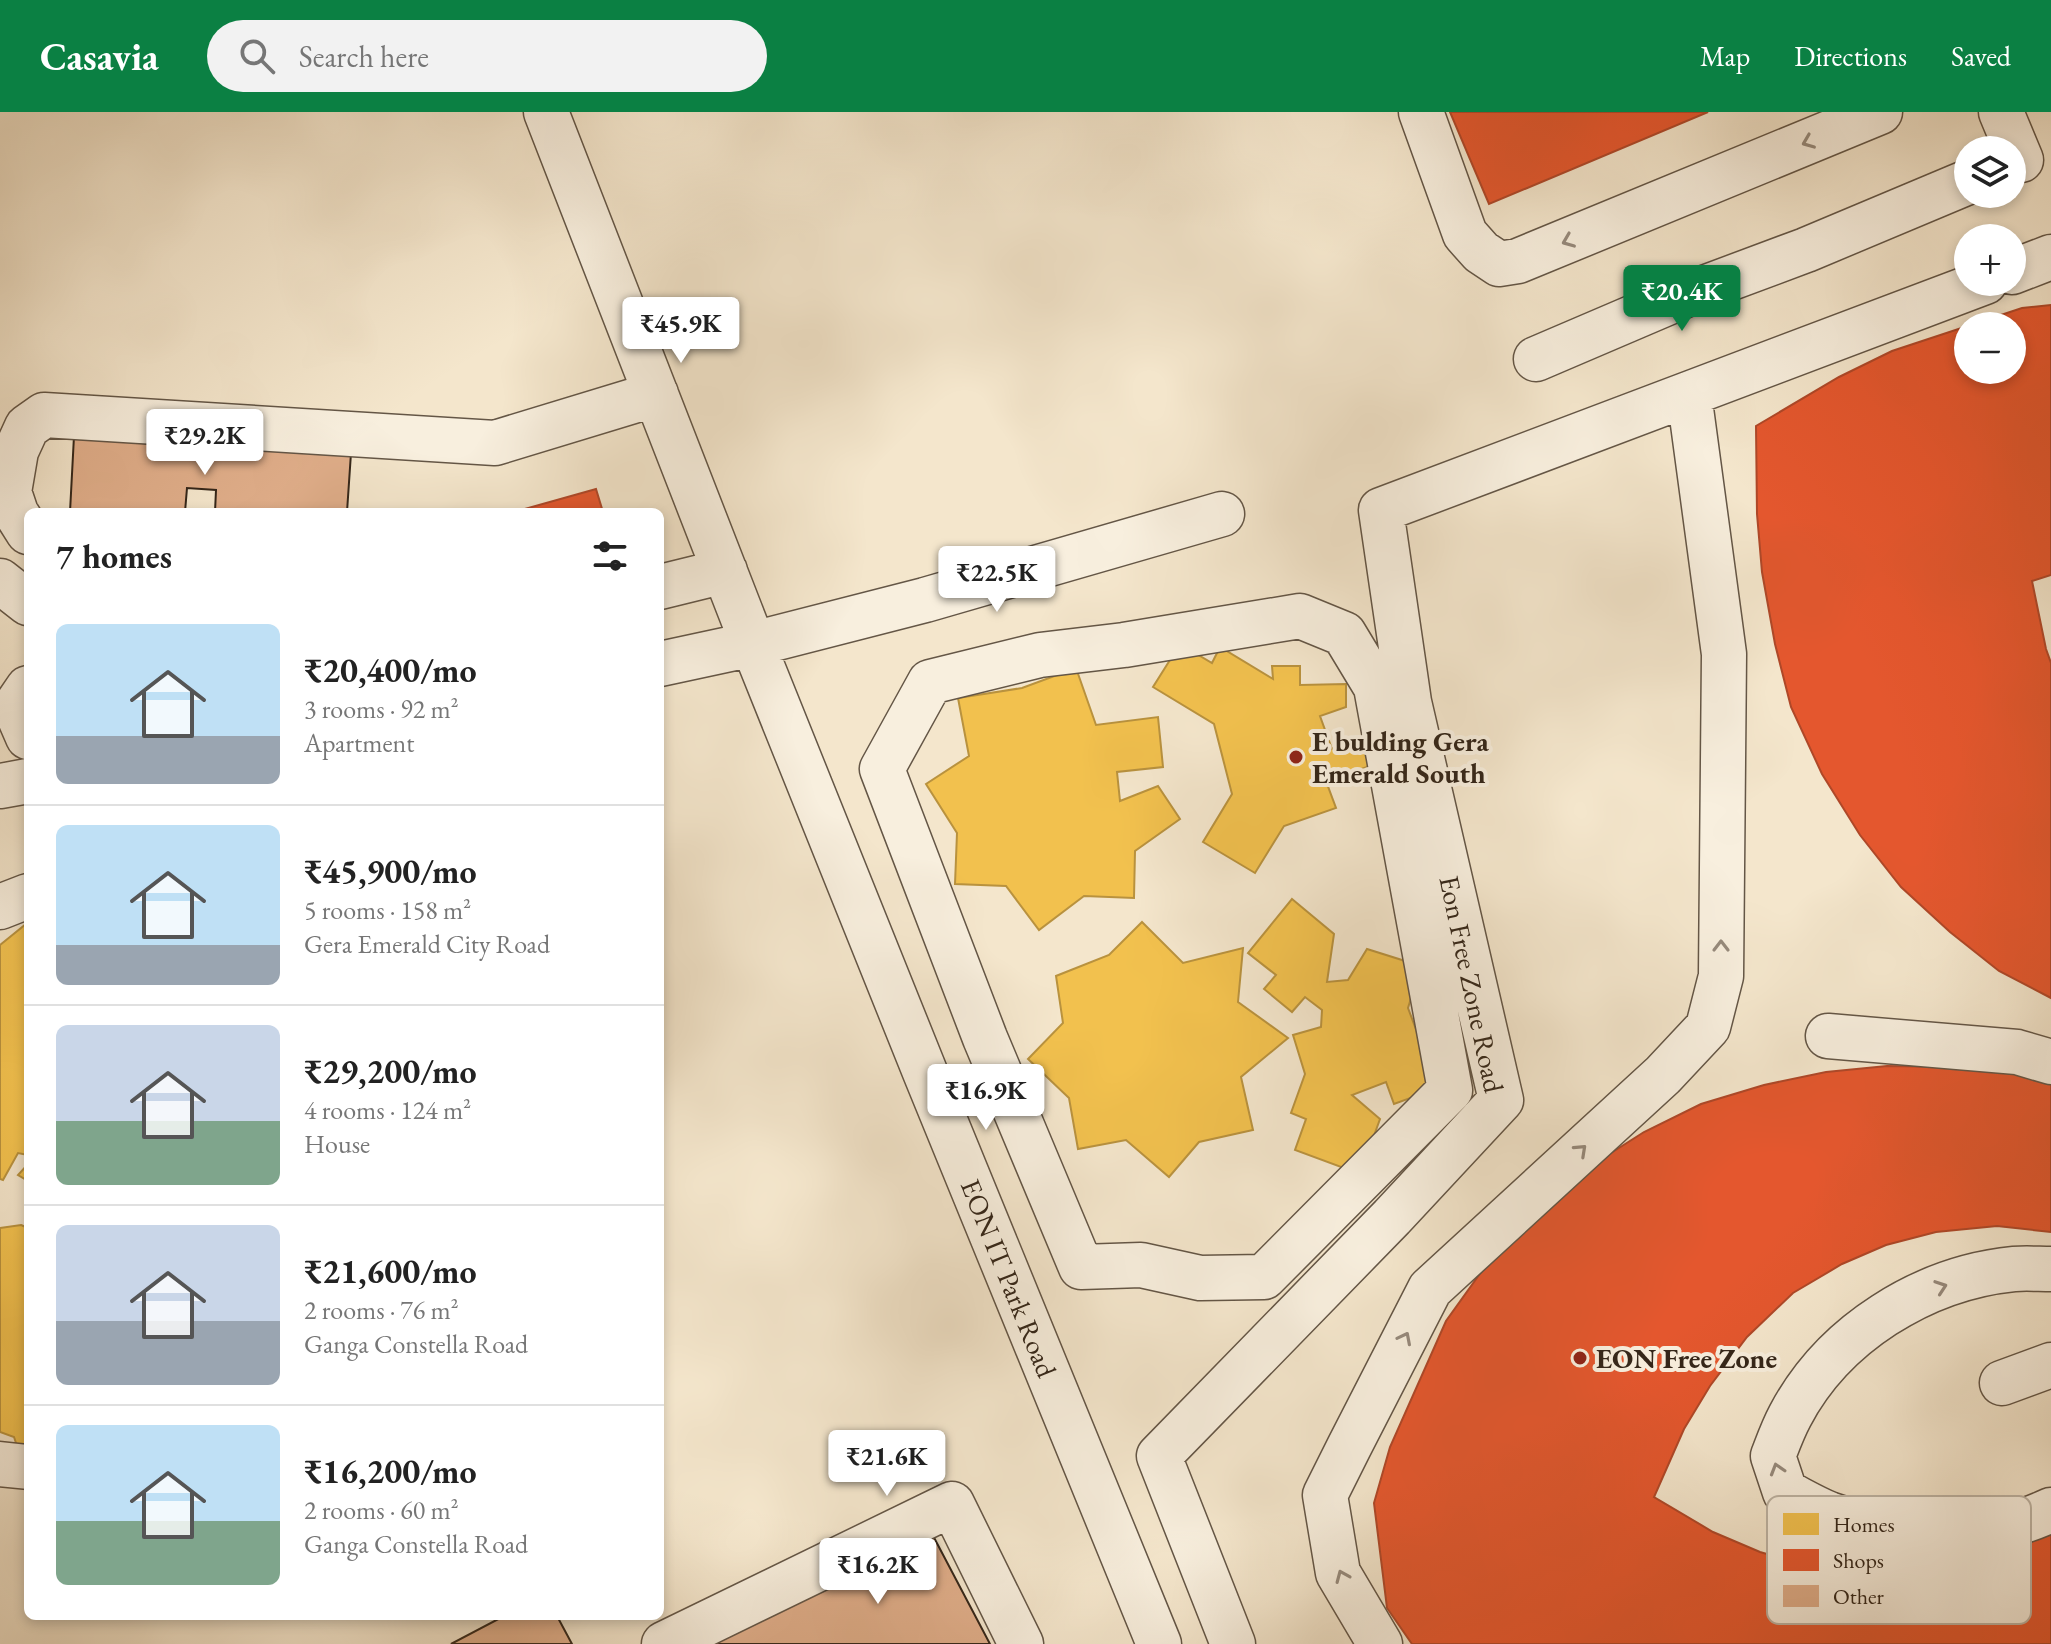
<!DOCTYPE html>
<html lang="en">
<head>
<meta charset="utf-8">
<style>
	:root { --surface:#fff; --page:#f2f2f2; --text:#222; --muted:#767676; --line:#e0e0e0; --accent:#0b8043 }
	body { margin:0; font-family:"EB Garamond",serif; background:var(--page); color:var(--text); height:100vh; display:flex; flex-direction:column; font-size:30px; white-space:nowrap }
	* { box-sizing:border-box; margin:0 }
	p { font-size:26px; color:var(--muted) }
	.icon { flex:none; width:44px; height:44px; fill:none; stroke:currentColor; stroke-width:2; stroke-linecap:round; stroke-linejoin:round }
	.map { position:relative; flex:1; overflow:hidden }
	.drawer { position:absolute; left:24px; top:396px; width:640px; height:1112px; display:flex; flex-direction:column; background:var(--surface); border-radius:12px; box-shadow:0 4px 12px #0003 }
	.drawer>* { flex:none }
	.controls { position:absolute; left:1954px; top:24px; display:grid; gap:16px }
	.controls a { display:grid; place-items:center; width:72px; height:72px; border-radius:50%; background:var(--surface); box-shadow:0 4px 12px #0003; font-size:40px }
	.price { position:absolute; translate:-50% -68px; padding:0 18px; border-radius:8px; background:#fff; color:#222; font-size:26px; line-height:52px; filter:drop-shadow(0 2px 4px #0008) }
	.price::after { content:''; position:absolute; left:50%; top:48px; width:24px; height:18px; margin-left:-12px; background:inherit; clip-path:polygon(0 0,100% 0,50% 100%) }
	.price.selected { background:var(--accent); color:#fff }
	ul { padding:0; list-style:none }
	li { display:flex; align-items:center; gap:24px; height:200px; padding:0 32px }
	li+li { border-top:2px solid var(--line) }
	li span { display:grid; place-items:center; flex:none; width:224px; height:160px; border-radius:12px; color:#555 }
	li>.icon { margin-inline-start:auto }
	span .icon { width:96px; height:96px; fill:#fffc; stroke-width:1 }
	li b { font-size:34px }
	h2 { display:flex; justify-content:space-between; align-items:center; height:96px; padding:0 32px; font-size:34px }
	header { display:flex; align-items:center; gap:48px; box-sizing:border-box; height:112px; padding:0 40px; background:var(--accent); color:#fff }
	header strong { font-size:38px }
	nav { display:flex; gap:44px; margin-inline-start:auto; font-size:28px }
	.search { width:560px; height:72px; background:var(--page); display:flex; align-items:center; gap:20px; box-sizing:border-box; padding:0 28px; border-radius:44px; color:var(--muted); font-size:30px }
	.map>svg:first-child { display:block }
	.homes { fill:#f2c14e; stroke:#b9923e; stroke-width:2 }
	.shops { fill:#e4572e; stroke:#af4828; stroke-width:2; fill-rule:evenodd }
	.building { fill:#dfad89; stroke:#342619; stroke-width:2 }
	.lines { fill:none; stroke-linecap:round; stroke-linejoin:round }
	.minor-casing { stroke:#645646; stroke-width:47 }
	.minor { stroke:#f8efde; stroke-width:44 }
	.oneway { stroke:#968a7c }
	.poi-dot { fill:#8f2418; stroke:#f8efde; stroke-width:3 }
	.labels { text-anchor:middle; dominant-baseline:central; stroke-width:8; stroke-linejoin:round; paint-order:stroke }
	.poi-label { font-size:28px; font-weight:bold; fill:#342619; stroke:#f8efde; text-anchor:start }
	.street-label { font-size:28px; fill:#342619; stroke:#f8efde }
	.key { fill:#f8efde; stroke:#bdb3a3; stroke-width:2 }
	.key-label { font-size:22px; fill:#342619 }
</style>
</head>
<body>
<header>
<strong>Casavia</strong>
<div class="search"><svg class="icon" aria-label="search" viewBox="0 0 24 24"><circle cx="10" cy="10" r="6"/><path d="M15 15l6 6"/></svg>Search here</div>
<nav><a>Map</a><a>Directions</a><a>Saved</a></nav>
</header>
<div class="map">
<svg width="2051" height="1532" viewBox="0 0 2051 1532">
	<rect width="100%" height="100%" fill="#f4e6cc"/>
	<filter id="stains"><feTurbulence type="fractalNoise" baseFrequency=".0025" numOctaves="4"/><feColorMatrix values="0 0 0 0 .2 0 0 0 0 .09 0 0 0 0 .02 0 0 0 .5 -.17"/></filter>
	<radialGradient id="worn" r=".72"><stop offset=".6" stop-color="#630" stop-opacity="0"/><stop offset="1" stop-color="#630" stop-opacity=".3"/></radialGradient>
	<path class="homes" d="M1180 532 1212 551 1220 535 1273 567 1272 554H1300V573L1346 572V595L1320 604 1332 637 1364 626 1373 653 1326 669 1336 696 1284 714 1255 761 1203 730 1232 682 1214 612 1153 575Z
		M1076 556 1096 613 1158 605 1163 655 1117 660 1120 689 1158 674 1180 707 1135 739 1134 786 1084 784 1039 818 1006 774 955 772 957 721 926 672 969 644 958 586 1022 576Z
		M1292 787 1334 822 1327 870 1348 868 1367 837 1421 854 1408 896 1438 976 1394 992 1386 970 1352 983 1380 1007 1360 1062 1295 1038 1306 1007 1291 1001 1305 962 1293 923 1321 915 1322 898 1305 885 1292 900 1264 877 1276 863 1248 841Z
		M1142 810 1183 851 1243 836 1238 890 1288 926 1241 965 1253 1018 1199 1030 1169 1065 1126 1028 1078 1037 1069 986 1028 947 1063 911 1056 864 1109 843Z
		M26 812 28 813V1043L18 1041 3 1068 0 1067V833Z
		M28 1052V1069L18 1063Z
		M21 1113 28 1116V1342L19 1340 14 1325 0 1320V1116Z"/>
	<path class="shops" d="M1450 0H1708L1489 92Z
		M2051 193V463L2032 469 2046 537 2051 551V886L1999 859 1950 820 1901 775 1860 723 1822 662 1791 595 1775 532 1762 460 1757 402 1756 314 1839 265 1892 239 2022 196ZM1968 214H2012V258H1968Z
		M596 377 603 400H514Z
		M1887 954 1959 955 2018 962 2051 972V1120L1997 1114 1936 1120 1886 1133 1842 1152 1793 1181 1747 1225 1710 1274 1684 1317 1654 1385 1713 1420 1760 1440 1819 1457 1883 1465 1938 1460 1985 1448 2033 1429 2051 1418V1532H1412L1387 1496 1374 1391 1390 1335 1446 1209 1489 1149 1589 1055 1644 1020 1701 992 1764 973 1826 960Z"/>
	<path class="building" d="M74 324 351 341 347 400H215L216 378 187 376 185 400H70Z
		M930 1418 990 1532H714Z
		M504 1504H557L572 1532H451Z"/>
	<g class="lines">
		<defs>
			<path id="minor" d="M546 0 753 532 925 960 1159 1532
				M1421 0 1465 122 1481 140 1499 152 1518 149 1880 0
				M2001 0 2021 48
				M2012 160 2051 145
				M1536 247 1688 182 1806 138 1968 70
				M28 420 16 401 9 380 16 339 27 315 44 303 495 331 656 282
				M0 469 28 491
				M660 475 725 459
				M1300 504 1344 522 1376 575 1450 978 1264 1165 1200 1166 1141 1153 1081 1155 985 926 882 657 930 570 1040 543 1124 533Z
				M660 552 753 532 925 488 1222 402
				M28 576 15 595 28 625
				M0 674 28 669
				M0 795 28 784
				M1828 924 2017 940 2051 950
				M2051 1157C2039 1157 2026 1156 2014 1157 1923 1166 1833 1222 1790 1304 1783 1317 1778 1331 1773 1344L1785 1380C1799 1387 1814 1396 1829 1402 1888 1424 1955 1428 2016 1411 2028 1408 2040 1403 2051 1398
				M2002 1271 2051 1253
				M0 1352 28 1355
				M664 1532 952 1392 1021 1532
				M1233 1532 1159 1344 1392 1105 1501 988 1409 590 1381 398 1985 170
				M1380 1532 1338 1461 1325 1383 1349 1335 1430 1177 1663 963 1708 915 1721 864 1724 542 1689 282"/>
		</defs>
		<use href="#minor" class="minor-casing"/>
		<use href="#minor" class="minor"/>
	</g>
	<defs><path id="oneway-chevron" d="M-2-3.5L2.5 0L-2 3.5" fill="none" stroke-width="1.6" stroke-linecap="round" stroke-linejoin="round" transform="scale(2)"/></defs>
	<g class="oneway">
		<use href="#oneway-chevron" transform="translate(1808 30) rotate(158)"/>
		<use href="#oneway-chevron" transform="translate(1568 129) rotate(158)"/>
		<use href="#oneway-chevron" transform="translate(1721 834) rotate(-90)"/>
		<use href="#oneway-chevron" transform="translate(1581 1038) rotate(-43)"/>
		<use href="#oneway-chevron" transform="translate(1941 1175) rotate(-19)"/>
		<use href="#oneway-chevron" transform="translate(1405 1226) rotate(-63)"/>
		<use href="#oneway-chevron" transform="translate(1777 1357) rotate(-107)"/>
		<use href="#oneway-chevron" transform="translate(1342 1464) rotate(-113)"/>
	</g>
	<g class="poi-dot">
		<circle cx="1296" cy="645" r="8"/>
		<circle cx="1580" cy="1246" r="8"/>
	</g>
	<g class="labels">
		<g class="poi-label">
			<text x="1312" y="629">E bulding Gera<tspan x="1312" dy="32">Emerald South</tspan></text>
			<text x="1596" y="1246">EON Free Zone</text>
		</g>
		<g class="street-label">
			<text transform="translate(1472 872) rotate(78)">Eon Free Zone Road</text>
			<text transform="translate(1009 1166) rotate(68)">EON IT Park Road</text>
		</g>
	</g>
	<rect x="1767" y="1384" width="264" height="128" rx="12" class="key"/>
	<rect x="1783" y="1401" width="36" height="22" fill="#f2c14e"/>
	<rect x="1783" y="1437" width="36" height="22" fill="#e4572e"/>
	<rect x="1783" y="1473" width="36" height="22" fill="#dfad89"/>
	<g class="key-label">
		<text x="1833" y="1420">Homes</text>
		<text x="1833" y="1456">Shops</text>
		<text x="1833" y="1492">Other</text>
	</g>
	<rect width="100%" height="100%" filter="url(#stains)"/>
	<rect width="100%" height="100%" fill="url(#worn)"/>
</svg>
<div class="controls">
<a><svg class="icon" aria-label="layers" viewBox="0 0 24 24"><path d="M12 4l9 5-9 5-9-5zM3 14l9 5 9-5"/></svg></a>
<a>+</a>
<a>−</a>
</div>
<b class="price selected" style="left:1682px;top:221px">₹20.4K</b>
<b class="price" style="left:681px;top:253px">₹45.9K</b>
<b class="price" style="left:205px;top:365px">₹29.2K</b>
<b class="price" style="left:997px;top:502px">₹22.5K</b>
<b class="price" style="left:986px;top:1020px">₹16.9K</b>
<b class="price" style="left:887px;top:1386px">₹21.6K</b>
<b class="price" style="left:878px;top:1494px">₹16.2K</b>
<section class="drawer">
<h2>7 homes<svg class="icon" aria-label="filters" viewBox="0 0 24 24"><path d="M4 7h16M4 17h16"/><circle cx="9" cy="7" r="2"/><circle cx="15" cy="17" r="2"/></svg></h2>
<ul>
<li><span style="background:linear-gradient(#bfe0f5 70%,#9aa5b1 0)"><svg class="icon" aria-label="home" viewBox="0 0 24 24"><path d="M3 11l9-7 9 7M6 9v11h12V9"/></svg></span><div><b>₹20,400/mo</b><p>3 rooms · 92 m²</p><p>Apartment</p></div></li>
<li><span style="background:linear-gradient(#bfe0f5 75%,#9aa5b1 0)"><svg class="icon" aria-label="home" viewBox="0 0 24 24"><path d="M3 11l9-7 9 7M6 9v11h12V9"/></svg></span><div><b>₹45,900/mo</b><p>5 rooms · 158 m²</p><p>Gera Emerald City Road</p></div></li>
<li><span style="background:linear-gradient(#c9d6e8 60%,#7fa58c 0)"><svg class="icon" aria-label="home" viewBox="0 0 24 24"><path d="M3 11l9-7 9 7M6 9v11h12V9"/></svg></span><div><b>₹29,200/mo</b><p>4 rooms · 124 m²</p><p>House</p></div></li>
<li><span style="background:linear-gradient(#c9d6e8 60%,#9aa5b1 0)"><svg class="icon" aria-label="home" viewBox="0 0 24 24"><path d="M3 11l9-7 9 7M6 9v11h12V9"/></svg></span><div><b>₹21,600/mo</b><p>2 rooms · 76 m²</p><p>Ganga Constella Road</p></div></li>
<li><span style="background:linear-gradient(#bfe0f5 60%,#7fa58c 0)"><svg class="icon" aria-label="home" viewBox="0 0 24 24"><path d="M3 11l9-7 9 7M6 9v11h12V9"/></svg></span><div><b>₹16,200/mo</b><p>2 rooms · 60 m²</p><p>Ganga Constella Road</p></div></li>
</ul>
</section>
</div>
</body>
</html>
